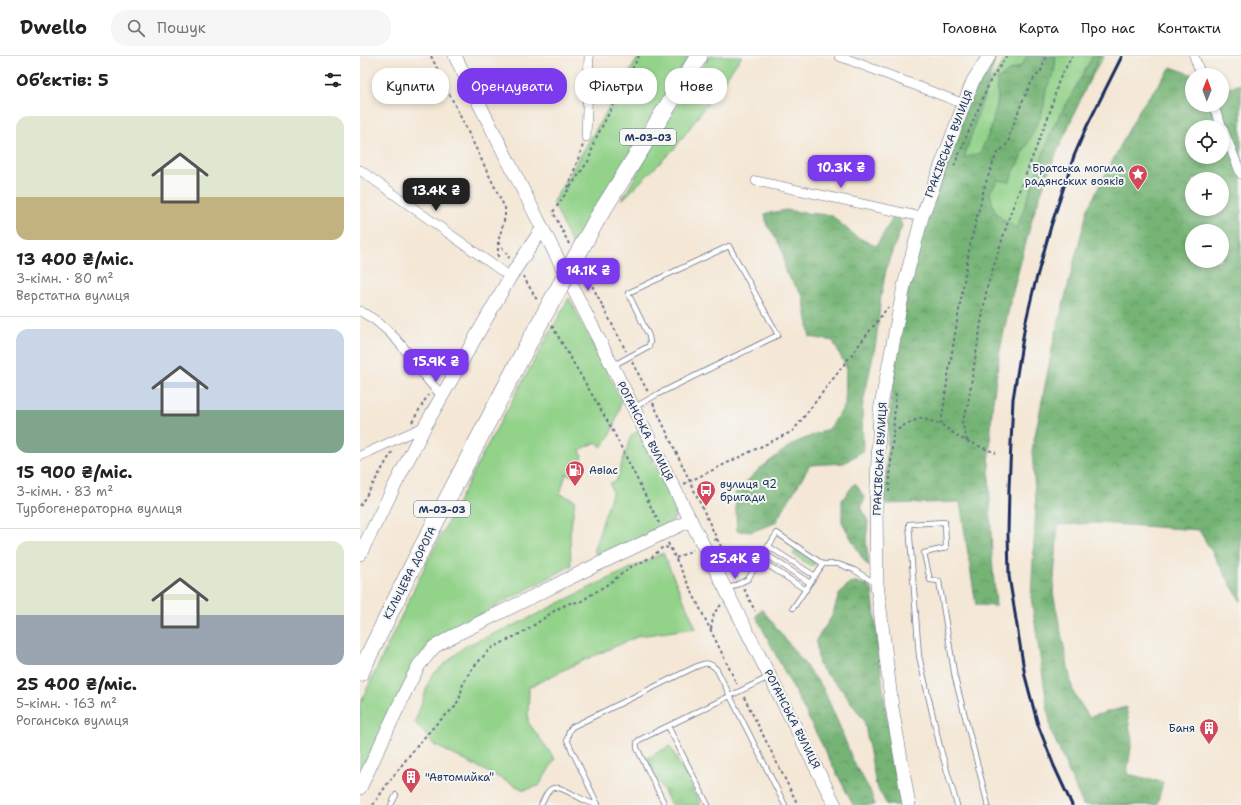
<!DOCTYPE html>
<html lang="uk">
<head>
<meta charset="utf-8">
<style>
	:root { --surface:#fff; --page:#f6f6f6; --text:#222; --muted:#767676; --line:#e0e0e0; --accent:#7c3aed }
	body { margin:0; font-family:"Shantell Sans",sans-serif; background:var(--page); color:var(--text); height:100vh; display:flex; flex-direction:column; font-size:15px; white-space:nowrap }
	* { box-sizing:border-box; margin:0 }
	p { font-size:13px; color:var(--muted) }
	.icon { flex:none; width:22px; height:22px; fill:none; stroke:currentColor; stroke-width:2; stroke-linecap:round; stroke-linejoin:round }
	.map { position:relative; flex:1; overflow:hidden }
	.sheet { display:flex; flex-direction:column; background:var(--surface); width:360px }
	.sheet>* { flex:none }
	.banner { position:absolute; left:12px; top:12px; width:380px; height:36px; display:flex; gap:8px }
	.needle { width:26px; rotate:1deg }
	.fabs { position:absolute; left:825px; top:12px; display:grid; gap:8px }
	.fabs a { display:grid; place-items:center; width:44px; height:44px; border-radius:50%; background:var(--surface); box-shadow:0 2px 6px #0003; font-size:20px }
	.price { position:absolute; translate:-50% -34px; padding:0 9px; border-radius:8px; background:var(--accent); color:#fff; font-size:13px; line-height:26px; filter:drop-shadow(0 1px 2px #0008) }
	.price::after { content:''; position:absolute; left:50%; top:24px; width:12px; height:9px; margin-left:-6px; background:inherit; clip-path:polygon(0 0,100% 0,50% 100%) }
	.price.on { background:#222; color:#fff }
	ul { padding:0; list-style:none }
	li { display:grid; align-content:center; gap:8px; height:212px; padding:0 16px }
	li+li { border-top:1px solid var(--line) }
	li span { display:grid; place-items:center; height:124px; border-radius:12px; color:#555 }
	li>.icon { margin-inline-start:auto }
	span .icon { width:72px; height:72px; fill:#fffc; stroke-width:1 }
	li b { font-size:17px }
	h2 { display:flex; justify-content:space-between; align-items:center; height:48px; padding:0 16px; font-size:17px }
	.chip { padding:0 14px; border-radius:16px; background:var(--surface); box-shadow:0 2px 6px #0003; font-size:14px; line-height:36px }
	.chip.on { background:var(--accent); color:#fff }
	header { display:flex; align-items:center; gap:24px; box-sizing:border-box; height:56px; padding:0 20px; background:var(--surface); border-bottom:1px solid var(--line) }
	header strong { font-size:19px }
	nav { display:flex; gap:22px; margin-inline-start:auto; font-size:14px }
	.search { width:280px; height:36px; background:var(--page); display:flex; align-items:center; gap:10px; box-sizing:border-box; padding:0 14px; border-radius:16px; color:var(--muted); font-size:15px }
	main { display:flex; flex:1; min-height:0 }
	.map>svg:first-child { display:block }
	.green { fill:#92d289; stroke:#568074 }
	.forest { fill:url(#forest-crowns); stroke:#48726a; fill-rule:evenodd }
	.park { fill:url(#park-tufts); stroke:#568074 }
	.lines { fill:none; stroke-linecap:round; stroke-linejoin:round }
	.lane-casing { stroke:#676f88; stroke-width:6 }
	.street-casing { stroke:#676f88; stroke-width:10 }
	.secondary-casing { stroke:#676f88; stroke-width:14 }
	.highway-casing { stroke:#676f88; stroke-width:18 }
	.path { stroke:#676f88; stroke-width:2; stroke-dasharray:3 3; stroke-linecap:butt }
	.lane { stroke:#fff; stroke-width:4.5 }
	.street { stroke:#fff; stroke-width:9 }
	.secondary { stroke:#fff; stroke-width:13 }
	.highway { stroke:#fff; stroke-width:17 }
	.rail { stroke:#1b2f5e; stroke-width:3 }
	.highway-bridge-casing { stroke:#676f88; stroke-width:18; stroke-linecap:butt }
	.highway-bridge { stroke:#fff; stroke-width:17 }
	.labels { text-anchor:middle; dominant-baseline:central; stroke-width:4; stroke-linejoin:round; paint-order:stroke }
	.shield { fill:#f6f6f2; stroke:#5d6b8a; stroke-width:1 }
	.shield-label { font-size:10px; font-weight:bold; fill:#1b2f5e }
	.street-label { font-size:11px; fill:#1b2f5e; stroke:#f6f6f2 }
	.poi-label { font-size:11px; fill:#1b2f5e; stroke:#f6f6f2; text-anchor:start }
</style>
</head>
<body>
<header>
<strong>Dwello</strong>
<div class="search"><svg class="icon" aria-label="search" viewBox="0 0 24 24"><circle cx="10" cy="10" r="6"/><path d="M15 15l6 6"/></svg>Пошук</div>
<nav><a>Головна</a><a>Карта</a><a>Про нас</a><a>Контакти</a></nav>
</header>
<main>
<section class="sheet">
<h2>Об’єктів: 5<svg class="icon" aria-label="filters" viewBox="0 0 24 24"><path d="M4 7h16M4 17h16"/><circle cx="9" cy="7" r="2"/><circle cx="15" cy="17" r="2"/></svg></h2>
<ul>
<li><span style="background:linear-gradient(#dfe7d0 65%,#c2b280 0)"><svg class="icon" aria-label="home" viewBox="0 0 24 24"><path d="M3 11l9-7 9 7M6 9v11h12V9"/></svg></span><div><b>13 400 ₴/міс.</b><p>3-кімн. · 80 m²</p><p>Верстатна вулиця</p></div></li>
<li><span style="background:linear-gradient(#c9d6e8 65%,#7fa58c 0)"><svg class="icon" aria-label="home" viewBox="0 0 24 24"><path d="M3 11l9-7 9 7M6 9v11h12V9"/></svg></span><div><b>15 900 ₴/міс.</b><p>3-кімн. · 83 m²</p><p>Турбогенераторна вулиця</p></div></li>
<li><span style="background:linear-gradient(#dfe7d0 60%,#9aa5b1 0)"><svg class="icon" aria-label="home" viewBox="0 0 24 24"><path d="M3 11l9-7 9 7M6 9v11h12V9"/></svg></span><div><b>25 400 ₴/міс.</b><p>5-кімн. · 163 m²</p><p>Роганська вулиця</p></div></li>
</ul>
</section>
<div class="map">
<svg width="881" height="749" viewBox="0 0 881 749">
	<defs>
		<pattern id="forest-crowns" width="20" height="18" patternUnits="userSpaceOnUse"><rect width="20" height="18" fill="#75b475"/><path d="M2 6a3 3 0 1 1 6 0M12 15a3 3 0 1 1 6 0" fill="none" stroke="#5f9363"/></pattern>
		<pattern id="park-tufts" width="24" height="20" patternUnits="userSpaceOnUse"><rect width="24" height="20" fill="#92d289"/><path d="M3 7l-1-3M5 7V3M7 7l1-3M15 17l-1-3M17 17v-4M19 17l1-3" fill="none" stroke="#76ab73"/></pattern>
	</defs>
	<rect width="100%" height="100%" fill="#f6f6f2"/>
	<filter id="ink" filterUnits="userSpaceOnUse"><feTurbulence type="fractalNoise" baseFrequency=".025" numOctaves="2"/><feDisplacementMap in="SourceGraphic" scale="8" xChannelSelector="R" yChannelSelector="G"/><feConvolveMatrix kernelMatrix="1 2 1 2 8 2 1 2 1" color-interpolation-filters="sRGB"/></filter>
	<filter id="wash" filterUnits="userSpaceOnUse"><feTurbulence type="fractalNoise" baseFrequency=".012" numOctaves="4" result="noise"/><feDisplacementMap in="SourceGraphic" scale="16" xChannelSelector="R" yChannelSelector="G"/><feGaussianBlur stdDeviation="0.9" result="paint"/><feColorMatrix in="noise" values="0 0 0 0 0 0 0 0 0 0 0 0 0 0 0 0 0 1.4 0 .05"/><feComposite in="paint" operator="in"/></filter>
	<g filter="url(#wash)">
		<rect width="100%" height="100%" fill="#f4e7d5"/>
		<path class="green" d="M279 0H329L213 190 193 146Z
			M350 0H382L315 92 262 144 315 52Z
			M648 0H744L709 59 657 172 573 166 602 93 631 23Z
			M209 242 261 343C259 357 252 381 241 391L237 386 220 394 222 401 218 422 206 418 200 438 215 444 210 478 211 510 69 586 0 720V648L65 510 127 390Z
			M277 375 317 451 316 459 313 464 243 499 236 498 234 493 252 437 250 427 256 425 271 380Z
			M436 494 455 507 452 511 433 498Z
			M303 497 336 572 279 580 220 606 169 631 168 666 195 703 179 730 164 734 74 689 55 666 71 620 105 590 159 567 235 529Z"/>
		<path class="forest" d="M635 0 634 8 604 102 620 97 631 73 638 43 637 24 649 15 661 10 667 0H696L694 18 686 33 684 49 680 62 649 126 638 124 630 136C634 159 637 161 657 172L693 71 733 0H740L690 112 673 160 651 243 640 294 632 353 629 412 632 503 636 550 616 549 600 446 524 448 530 352 538 288 552 214 569 149 616 25Z
			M811 11 833 19 832 49H862V34L881 28V546L839 474 738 467 698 469 693 537 713 636 729 661 766 651 772 685 767 718 803 726 797 749H723L691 675 671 541 676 449 672 395 694 284 728 152 779 54ZM832 71H862V101H832ZM832 123H862V153H832ZM832 175H862V205H832Z
			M426 154 444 157 471 159 495 180 516 190 537 155 542 170 527 209 521 240 516 286 502 352 503 395 484 407 450 409 415 467 391 476 377 475 375 437 397 415 432 388 470 372 485 349 486 311 473 285 450 281 443 240 425 216 423 196 413 177 407 170 405 158Z
			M495 427 505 442 501 450 508 466 506 484 509 511 502 502 482 466V444Z
			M490 526 507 529 512 534 525 650 542 749H527L516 729 504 664 481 633 459 610 456 584 471 562 479 539Z
			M402 553 463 632 480 671 493 705 510 734 515 749H493L396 560Z"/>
		<path class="park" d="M310 690 341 749H311L287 702Z"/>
	</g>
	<g filter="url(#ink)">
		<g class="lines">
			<defs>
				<path id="lane" d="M254 309 289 290 290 286 289 280 268 237 369 190 418 279 298 338 275 351
					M408 490 455 520
					M404 497 450 527
					M400 504 446 534
					M368 533 388 523 417 477 463 508H478L494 514 515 527
					M433 552 463 508
					M308 670 409 621
					M31 749 36 739
					M181 749C184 744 186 736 191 733 201 726 224 749 238 748
					M238 749 207 684 209 675 212 671 331 613C342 608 348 603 357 614L425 749
					M305 749 277 692V686L279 684 308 670 348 749
					M597 749 580 691 559 600 549 468 585 466 586 492 564 497 570 524 579 525 595 622 628 749"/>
				<path id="street" d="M479 0 604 48
					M834 0 841 19
					M853 49 881 118
					M226 81 229 0
					M0 114 150 221
					M396 125 562 161
					M0 255C7 259 15 263 21 269 31 277 41 288 49 299 60 313 69 328 83 340
					M0 400 65 370"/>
				<path id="secondary" d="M95 0C220 250 350 499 475 749
					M0 498 65 370 150 221 182 173
					M0 732 47 632 59 609 74 591 91 581 226 514 331 464
					M549 749 532 651 517 528 516 452 520 355 544 230 562 161 604 48 613 25 629 0"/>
				<path id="highway" d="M237 163 339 0
					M0 617 53 509 167 290"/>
			</defs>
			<use href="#lane" class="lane-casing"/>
			<use href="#street" class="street-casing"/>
			<use href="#secondary" class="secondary-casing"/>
			<use href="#highway" class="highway-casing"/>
			<path class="path" d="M71 0 145 152V161L138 186V201
				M236 82 279 0
				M594 110 631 23 647 0
				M208 132 223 89
				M138 186 149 201 148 202
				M209 188 193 156 229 104 234 86
				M224 214 266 295
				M163 220 177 244
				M192 270 252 373 299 467
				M272 306 288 336
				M293 347 357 483 354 484
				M52 366 68 339
				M581 368 588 320 610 189 625 129 636 99 649 86V80L662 46 672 25 681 15 686 0
				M533 377 546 368 561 362 581 368 597 380 607 385 636 397
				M607 385 602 366 607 353 627 231 652 153 689 59 699 24 712 0
				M324 428 433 375 528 251
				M529 436 536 335
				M0 450 32 396
				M357 483 377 521
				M308 487 377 628
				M316 502 333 494
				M384 533 395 555
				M351 573 354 557 361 549
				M384 641 438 749
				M13 749 28 727 55 692 77 667 95 651 100 641 103 628 111 614 130 593 167 574 197 553 210 547 220 546 251 526 269 512 292 501 303 491 311 492"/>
			<use href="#lane" class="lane"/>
			<use href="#street" class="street"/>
			<use href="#secondary" class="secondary"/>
			<use href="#highway" class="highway"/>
			<path class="rail" d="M712 749 694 710 678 669 665 620 649 520 648 478 649 432 653 343 665 269 673 235 691 170 714 100 726 72 762 0"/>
			<defs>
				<path id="highway-bridge" d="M167 290 237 163"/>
			</defs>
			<use href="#highway-bridge" class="highway-bridge-casing"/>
			<use href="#highway-bridge" class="highway-bridge"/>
		</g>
	</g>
	<defs>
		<symbol id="sight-pin" viewBox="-11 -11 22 30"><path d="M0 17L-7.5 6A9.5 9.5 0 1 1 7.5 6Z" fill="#d1495b" stroke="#f6f6f2"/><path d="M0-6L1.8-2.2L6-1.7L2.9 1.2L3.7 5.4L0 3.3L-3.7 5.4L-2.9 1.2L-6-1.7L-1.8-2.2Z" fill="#fff"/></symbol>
		<symbol id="fuel-pin" viewBox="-11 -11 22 30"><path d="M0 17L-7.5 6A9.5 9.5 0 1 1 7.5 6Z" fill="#d1495b" stroke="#f6f6f2"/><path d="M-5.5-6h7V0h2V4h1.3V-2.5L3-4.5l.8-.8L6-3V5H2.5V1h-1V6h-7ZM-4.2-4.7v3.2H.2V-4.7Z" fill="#fff"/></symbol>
		<symbol id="bus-pin" viewBox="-11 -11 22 30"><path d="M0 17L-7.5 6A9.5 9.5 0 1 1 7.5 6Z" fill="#d1495b" stroke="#f6f6f2"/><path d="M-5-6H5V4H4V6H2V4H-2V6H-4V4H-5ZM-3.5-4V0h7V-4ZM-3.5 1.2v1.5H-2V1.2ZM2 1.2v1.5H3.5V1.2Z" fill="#fff"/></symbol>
		<symbol id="building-pin" viewBox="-11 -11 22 30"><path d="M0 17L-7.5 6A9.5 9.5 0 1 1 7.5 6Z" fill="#d1495b" stroke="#f6f6f2"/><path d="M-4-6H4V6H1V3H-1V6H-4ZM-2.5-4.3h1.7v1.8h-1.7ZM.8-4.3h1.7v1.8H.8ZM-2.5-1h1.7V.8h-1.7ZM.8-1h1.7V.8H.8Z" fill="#fff"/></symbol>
	</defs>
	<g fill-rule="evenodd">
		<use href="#sight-pin" x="767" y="107" width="22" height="30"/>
		<use href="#fuel-pin" x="204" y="403" width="22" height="30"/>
		<use href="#bus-pin" x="335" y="423" width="22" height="30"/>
		<use href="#building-pin" x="838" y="661" width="22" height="30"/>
		<use href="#building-pin" x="40" y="710" width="22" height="30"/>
	</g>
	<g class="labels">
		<g class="shield">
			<rect x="260" y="73" width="56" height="16" rx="3"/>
			<rect x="54" y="445" width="56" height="16" rx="3"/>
		</g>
		<g class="shield-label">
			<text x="288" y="81">М-03-03</text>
			<text x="82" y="453">М-03-03</text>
		</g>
		<g class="street-label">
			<text transform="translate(589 88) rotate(-69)">ГРАКІВСЬКА ВУЛИЦЯ</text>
			<text transform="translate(285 375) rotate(63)">РОГАНСЬКА ВУЛИЦЯ</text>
			<text transform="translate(520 403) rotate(-87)">ГРАКІВСЬКА ВУЛИЦЯ</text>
			<text transform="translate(50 517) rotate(-63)">КІЛЬЦЕВА ДОРОГА</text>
			<text transform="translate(432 663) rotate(63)">РОГАНСЬКА ВУЛИЦЯ</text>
		</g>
		<g class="poi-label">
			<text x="764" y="112" text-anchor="end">Братська могила<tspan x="764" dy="13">радянських вояків</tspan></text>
			<text x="229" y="414">Авіас</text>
			<text x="360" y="428">вулиця 92<tspan x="360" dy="13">бригади</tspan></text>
			<text x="835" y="672" text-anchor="end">Баня</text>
			<text x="65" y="721">"Автомийка"</text>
		</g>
	</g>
</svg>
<div class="fabs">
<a><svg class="needle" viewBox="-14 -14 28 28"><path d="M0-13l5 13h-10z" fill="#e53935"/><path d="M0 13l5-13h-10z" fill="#767676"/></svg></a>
<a><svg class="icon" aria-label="locate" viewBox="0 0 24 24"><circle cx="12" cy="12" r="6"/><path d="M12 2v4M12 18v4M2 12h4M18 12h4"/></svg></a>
<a>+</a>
<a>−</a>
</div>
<b class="price" style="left:481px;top:133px">10.3K ₴</b>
<b class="price on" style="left:76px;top:156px">13.4K ₴</b>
<b class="price" style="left:228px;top:236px">14.1K ₴</b>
<b class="price" style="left:76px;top:327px">15.9K ₴</b>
<b class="price" style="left:375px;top:524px">25.4K ₴</b>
<div class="banner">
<a class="chip">Купити</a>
<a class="chip on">Орендувати</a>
<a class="chip">Фільтри</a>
<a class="chip">Нове</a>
</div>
</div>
</main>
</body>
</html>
